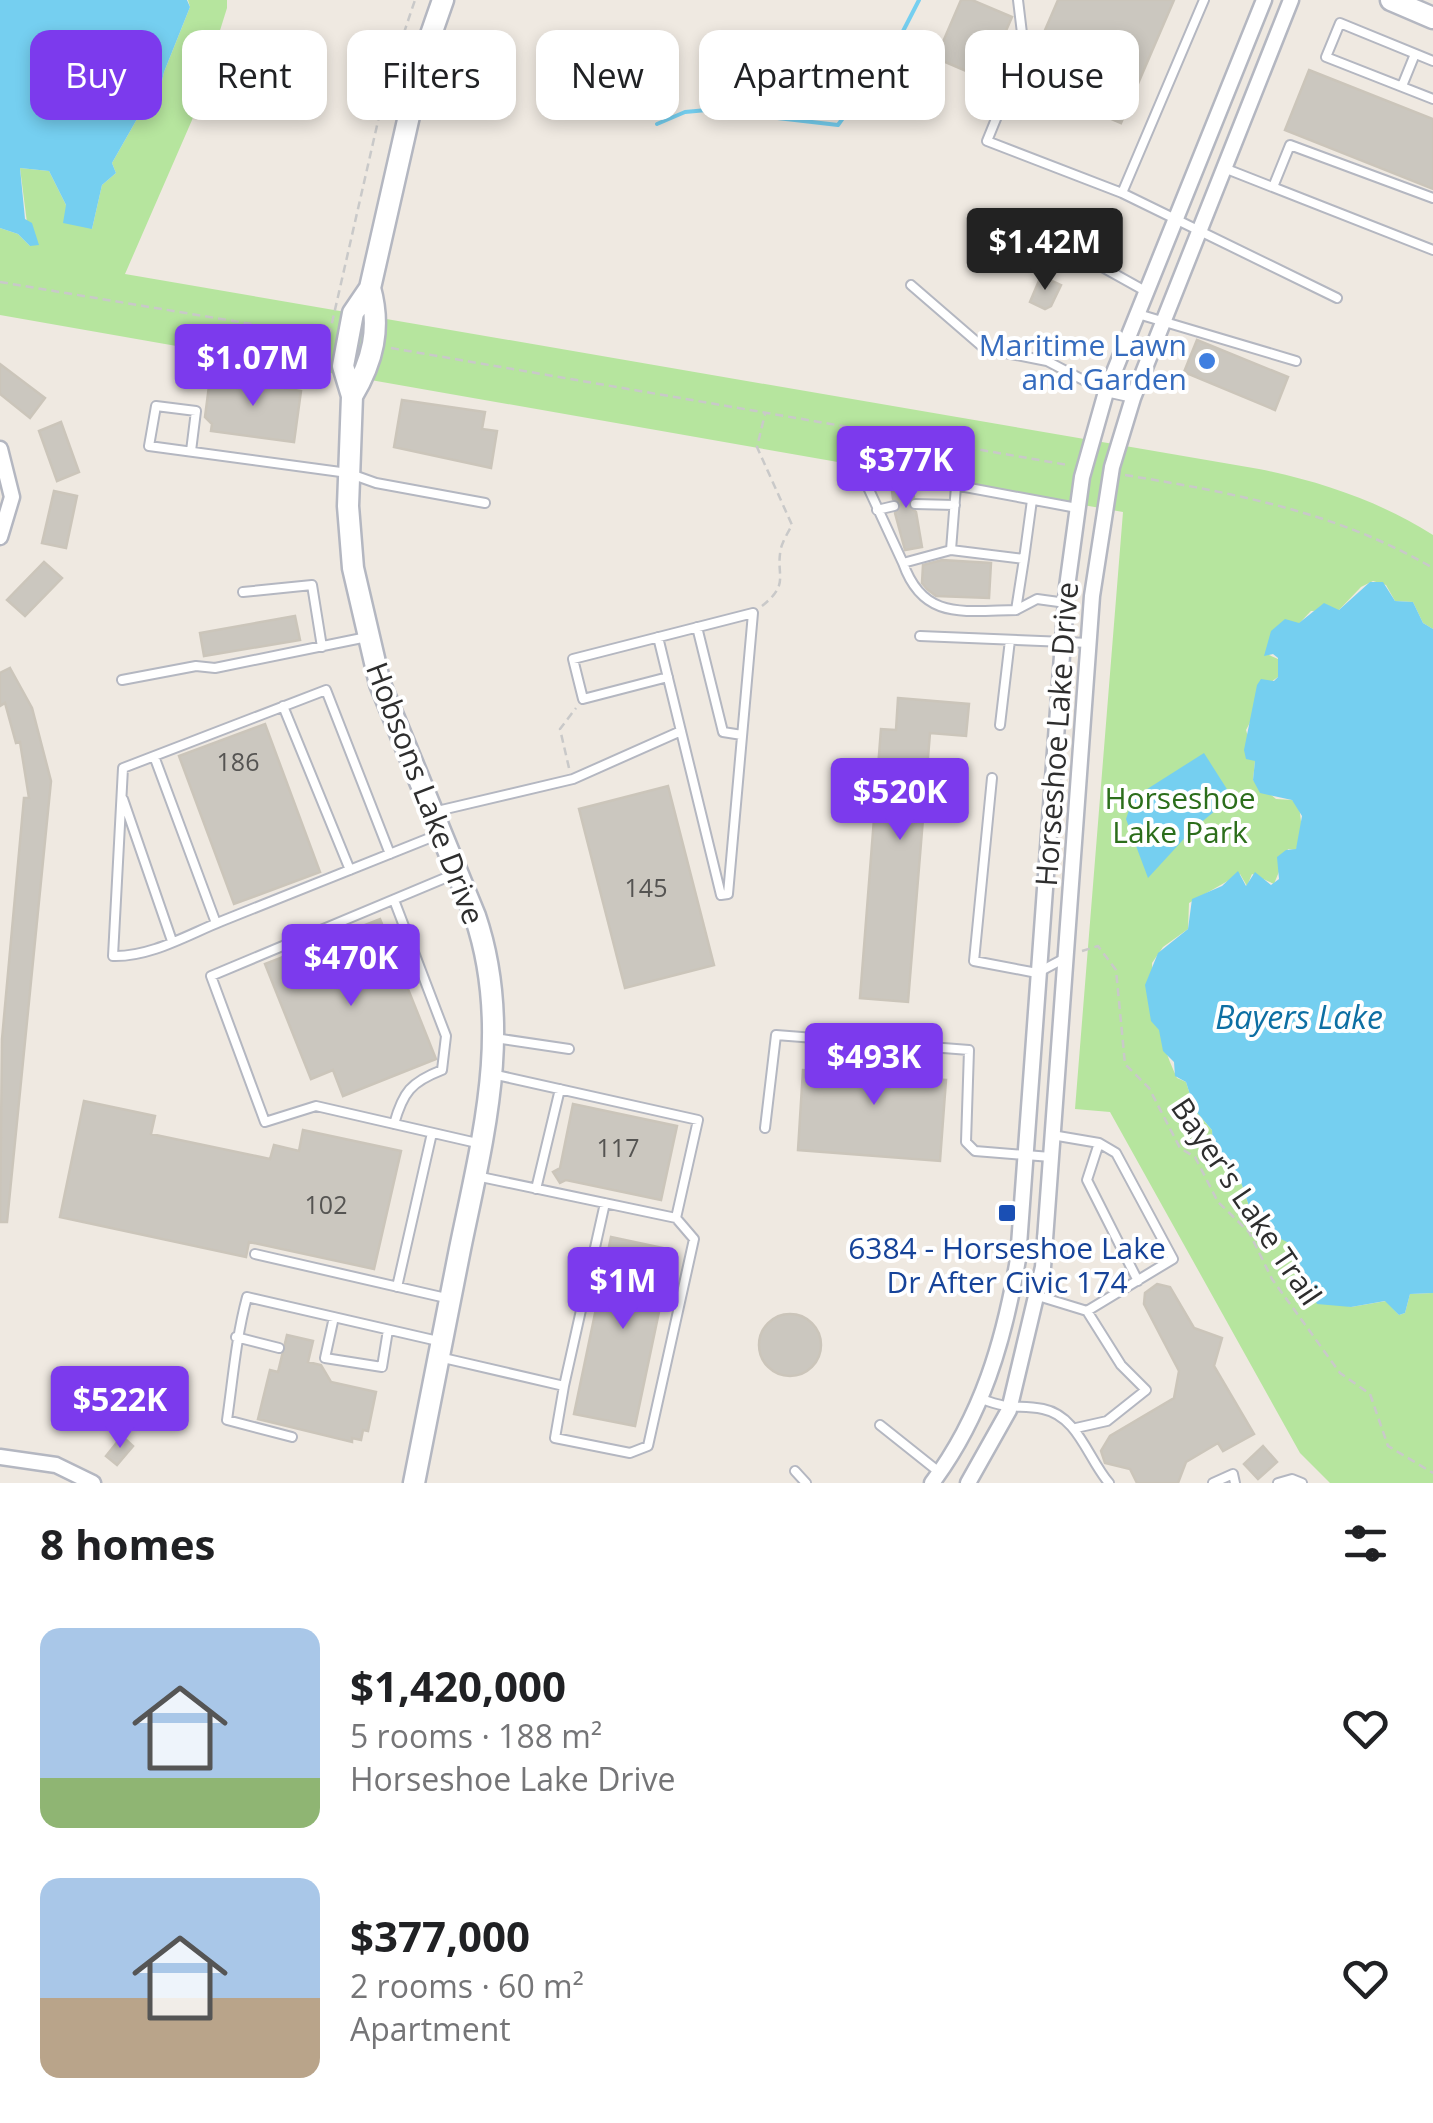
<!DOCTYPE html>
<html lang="en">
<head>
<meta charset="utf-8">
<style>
	:root { --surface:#fff; --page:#f2f2f2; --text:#202124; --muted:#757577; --accent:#7c3aed }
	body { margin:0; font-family:"Open Sans",sans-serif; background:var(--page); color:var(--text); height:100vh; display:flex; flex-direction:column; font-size:38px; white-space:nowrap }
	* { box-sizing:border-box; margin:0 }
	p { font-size:32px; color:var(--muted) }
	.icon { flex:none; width:55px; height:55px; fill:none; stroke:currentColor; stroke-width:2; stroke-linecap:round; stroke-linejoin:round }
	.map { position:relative; height:1483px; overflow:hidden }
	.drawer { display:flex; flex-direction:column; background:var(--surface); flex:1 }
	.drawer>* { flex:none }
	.guide { position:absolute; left:30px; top:30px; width:1375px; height:90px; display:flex; gap:20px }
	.price { position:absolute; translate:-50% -85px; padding:0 22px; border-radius:10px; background:var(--accent); color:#fff; font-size:32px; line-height:65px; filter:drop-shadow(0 2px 5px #0008) }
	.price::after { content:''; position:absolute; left:50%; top:60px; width:30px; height:22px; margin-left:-15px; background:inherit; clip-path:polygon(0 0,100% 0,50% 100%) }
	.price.active { background:#222; color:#fff }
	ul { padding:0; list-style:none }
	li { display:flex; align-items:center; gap:30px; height:250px; padding:0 40px }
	li span { display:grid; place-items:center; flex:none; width:280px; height:200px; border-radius:20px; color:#555 }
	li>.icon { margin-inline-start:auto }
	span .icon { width:120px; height:120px; fill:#fffc; stroke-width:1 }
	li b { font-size:42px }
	h2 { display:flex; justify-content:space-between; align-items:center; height:120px; padding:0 40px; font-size:42px }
	.tag { padding:0 35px; border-radius:20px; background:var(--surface); box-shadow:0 5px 15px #0003; font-size:35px; line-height:90px }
	.tag.active { background:var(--accent); color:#fff }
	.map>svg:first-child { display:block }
	.green { fill:#b6e59e }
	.water { fill:#75cff0 }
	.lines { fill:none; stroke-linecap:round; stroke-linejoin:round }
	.stream { stroke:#75cff0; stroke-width:4 }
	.building { fill:#cbc7bf; stroke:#cbc5ba; stroke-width:2.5 }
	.lane-casing { stroke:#b4b7c1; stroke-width:12 }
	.street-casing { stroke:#b4b7c1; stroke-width:19 }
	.secondary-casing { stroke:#b4b7c1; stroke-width:25 }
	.path { stroke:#c9c9c9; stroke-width:2.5; stroke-dasharray:8 5; stroke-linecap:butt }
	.lane { stroke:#fff; stroke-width:8 }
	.street { stroke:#fff; stroke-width:14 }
	.secondary { stroke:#fff; stroke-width:20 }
	.shop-dot { fill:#3f7fe0; stroke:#fff; stroke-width:4 }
	.transit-dot { fill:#1a4fb4; stroke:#fff; stroke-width:4 }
	.labels { text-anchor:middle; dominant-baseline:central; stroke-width:8; stroke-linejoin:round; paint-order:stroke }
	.number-label { font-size:25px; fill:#555452 }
	.shop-label { font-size:30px; fill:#366cbe; stroke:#fff; text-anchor:end }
	.street-label { font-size:30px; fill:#2e2e2e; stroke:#fff }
	.park-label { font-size:30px; fill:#2c6e1b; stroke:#fff }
	.transit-label { font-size:30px; fill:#164399; stroke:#fff }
	.water-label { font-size:32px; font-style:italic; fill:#0d6fa3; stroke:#fff }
</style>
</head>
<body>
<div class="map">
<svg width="1433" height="1483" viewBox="0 0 1433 1483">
	<rect width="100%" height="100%" fill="#efe9e1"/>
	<path class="green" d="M188 0H227V8L192 120 125 274 1259 469C1322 482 1379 501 1433 535V629L1423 623 1413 602 1395 601 1386 585 1373 581 1361 587 1339 610 1311 611 1269 655 1278 659V677C1245 699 1263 701 1246 730L1255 761 1253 780 1276 799 1292 800 1299 806 1302 829 1296 850 1288 849 1274 884 1252 874 1247 886 1240 874 1189 903 1188 929 1163 947 1152 963C1154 1010 1158 1037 1177 1078L1186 1082 1195 1110 1212 1130 1213 1146 1241 1182 1251 1212 1261 1225 1289 1243 1307 1286 1323 1304 1330 1301 1351 1307 1386 1301 1399 1315 1405 1313 1410 1294 1433 1293V1483H1330L1300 1453 1110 1112 1075 1109 1123 512 0 315V228L18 234 30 246 20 168 49 171 66 205 92 229 102 185 116 173 112 163 137 119 156 108 164 72 190 7Z"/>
	<path class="water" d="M0 0H187L190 7 164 72 156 109 137 119 112 163 116 173 102 185 92 229 63 223 66 205 49 171 20 168 25 219 32 223 39 245 30 246 18 234 0 228Z
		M1370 582H1383L1395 601 1413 602 1423 623 1433 629V1293L1410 1294 1405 1313 1399 1315 1385 1301 1351 1307 1317 1304 1289 1243 1269 1233 1251 1212 1241 1182 1213 1146 1212 1130 1195 1110 1186 1082 1175 1076 1174 1062 1163 1051 1159 1030 1151 1021 1145 985 1158 953 1188 929 1192 899 1222 886 1238 871 1246 886 1255 872 1271 885 1279 879 1277 857 1286 850 1296 849 1302 816 1292 800 1260 793 1253 780 1255 761 1246 759 1244 750 1257 685 1261 679 1274 681 1278 677V658L1273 654 1264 656 1271 631 1285 619 1299 623 1324 603 1339 610Z
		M1204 753 1232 797 1193 829 1148 878 1126 819 1133 798Z"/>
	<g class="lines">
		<path class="stream" d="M657 124 685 112 707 110 838 125 899 39 919 0"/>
	</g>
	<path class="building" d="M961 0H972L1012 17 985 79 936 58Z
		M1058 0H1174L1121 123 1023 81Z
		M1309 70 1433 119V189L1285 130Z
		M1041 276 1061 285 1051 306 1045 309 1030 302Z
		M1197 340 1288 377 1275 410 1184 372Z
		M0 364 45 398 30 418 0 394Z
		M210 378 269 381V386L301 391 294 442 211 431 212 424 205 417Z
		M402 400 485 412 482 429 497 431 491 468 394 447Z
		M61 422 79 472 57 481 39 431Z
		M907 470 904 479 912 485 914 497 908 505 916 512 922 547 905 550 895 513 901 505 893 499 890 474Z
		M54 491 77 496 66 548 42 543Z
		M942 560 991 563 989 598 936 596 927 589 922 583 923 565Z
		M44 562 62 578 25 616 7 600Z
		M295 616 300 640 204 656 200 633Z
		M10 668 32 708 51 781 7 1222H0L2 1039 24 798H29L20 742 16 743 5 703 0 706V673Z
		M898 698 969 704 966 736 930 733 908 1002 860 998 881 729 896 730Z
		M265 724 320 872 234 904 179 756Z
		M668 786 714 965 625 988 579 809Z
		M380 919 436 1059 343 1096 333 1070 311 1079 265 964Z
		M840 1050 929 1056 927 1079 946 1080 940 1161 798 1150 803 1070 838 1072Z
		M84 1101 155 1116 151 1134 270 1159 274 1145 299 1151 303 1130 401 1151 374 1269 249 1242 246 1257 60 1217Z
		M573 1104 677 1126 661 1200 566 1180 560 1183 553 1172 560 1168Z
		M611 1237 672 1250 635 1426 574 1414Z
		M1157 1284 1170 1287 1194 1328 1222 1338 1214 1366 1254 1434 1223 1451 1218 1443 1186 1462 1178 1483H1137L1130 1469 1105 1463 1101 1451 1110 1436 1174 1398 1179 1371 1144 1304 1145 1293Z
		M759 1345a31 31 0 1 1 62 0a31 31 0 1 1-62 0Z
		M287 1335 313 1341 308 1362 321 1365 331 1382 376 1392 368 1431 363 1430 361 1440 352 1438V1442L258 1419 270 1370 278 1372Z
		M122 1436 133 1446 117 1465 106 1456Z
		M1263 1446 1277 1462 1258 1479 1244 1464Z"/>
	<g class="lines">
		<defs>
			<path id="lane" d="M1018 0 1024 50 987 141 1122 193 1337 298
				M1433 61 1340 23 1326 57 1433 99
				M1402 86 1415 54
				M1224 168 1433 250
				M1273 187 1290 145 1433 198
				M1122 193 1204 0
				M988 219 1095 263 1147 292
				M911 285 985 349 1047 361 1106 392 1133 398
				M1138 314 1296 361
				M191 451 196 411 156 406 149 446 348 473 376 483 485 503
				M911 477 1077 508
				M865 481 903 563 951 550 956 486
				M865 481V472L909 462 931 481
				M865 481 884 479
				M915 504 955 505
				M877 510 894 506
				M951 550 1024 559 1032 500
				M903 563C923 620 962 611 1016 610L1024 559
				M243 592 312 585 322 647
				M1016 610 1037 599 1066 603
				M697 627 723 732 742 735
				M920 636 1090 643
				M658 637 721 895
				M668 677 583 699 573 659 753 613 728 894 721 895
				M122 680 196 666 215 668 367 637
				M283 706 350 870
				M1000 725 1010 640
				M154 756 216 923
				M992 778 974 961 1037 973 1067 957
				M123 799 172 941
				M433 812 573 779 681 731
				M390 854 326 690 123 768 113 956C151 957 187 935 222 921 294 892 366 864 437 835
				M457 873 211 976 265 1122 316 1106 477 1143
				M495 1038 569 1049
				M394 1124C403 1092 411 1082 442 1070L446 1036 394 900
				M765 1128 776 1035 969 1050 966 1142 975 1151 1051 1157
				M1052 1135 1099 1143 1116 1153 1173 1259 1087 1311
				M1099 1143 1087 1180 1138 1281
				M476 1176 676 1218 698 1120 492 1074
				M536 1189 560 1089
				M255 1254 446 1298
				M397 1287 432 1133
				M1038 1296 1087 1311 1121 1365 1146 1390 1107 1421 1076 1428
				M334 1317 325 1358 382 1367 388 1330
				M236 1337 279 1348
				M439 1357 564 1386 555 1438 630 1453 648 1446 694 1239 676 1218
				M564 1386 605 1203
				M982 1399C1012 1411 1018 1404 1043 1409 1078 1416 1088 1459 1109 1483
				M880 1425 939 1472
				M292 1437 227 1420C233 1378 236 1338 247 1297L438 1341
				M795 1471 806 1483
				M1213 1483 1233 1474 1235 1483
				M1278 1483 1292 1479 1302 1483"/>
			<path id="street" d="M0 449 12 497 0 537
				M0 1457 56 1465 93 1483
				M932 1483C982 1416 1004 1341 1018 1259L1067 587 1082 477 1106 392 1264 0
				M968 1483 1009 1410 1043 1267 1092 596 1112 467 1133 398 1291 0"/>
			<path id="secondary" d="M1391 0 1433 18
				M352 396C373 361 381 328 370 288
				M414 1483C429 1405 445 1327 460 1249 483 1137 513 1028 475 916L380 684 353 568 348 506 352 396 343 366 353 313 370 288 421 63 443 0"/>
		</defs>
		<use href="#lane" class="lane-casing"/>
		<use href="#street" class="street-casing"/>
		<use href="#secondary" class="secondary-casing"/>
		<path class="path" d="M0 282 329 337
			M329 336 386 86 415 0
			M391 348 1068 465
			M1125 475C1234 493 1337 512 1433 568
			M762 606C791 583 775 576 781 548 783 541 788 532 792 525L757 447 765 414
			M569 768 560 729 576 708
			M1082 951 1098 946 1116 970 1125 1064 1149 1088 1180 1148 1195 1157 1218 1202 1249 1232 1272 1279 1340 1373 1370 1394 1388 1446 1433 1473"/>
		<use href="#lane" class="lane"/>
		<use href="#street" class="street"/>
		<use href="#secondary" class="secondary"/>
	</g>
	<circle class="shop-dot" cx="1207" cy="361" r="10"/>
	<rect class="transit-dot" x="997" y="1203" width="20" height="20" rx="5"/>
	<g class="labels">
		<g class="number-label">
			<text x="238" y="761">186</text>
			<text x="646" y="887">145</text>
			<text x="618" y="1147">117</text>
			<text x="326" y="1204">102</text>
		</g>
		<g class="shop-label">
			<text x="1187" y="344">Maritime Lawn<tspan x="1187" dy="34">and Garden</tspan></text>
		</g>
		<g class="street-label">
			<text transform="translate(1056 734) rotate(-86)">Horseshoe Lake Drive</text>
			<text transform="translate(426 793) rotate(69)">Hobsons Lake Drive</text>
			<text transform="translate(1247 1201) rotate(56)">Bayer's Lake Trail</text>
		</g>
		<g class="park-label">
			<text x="1180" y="797">Horseshoe<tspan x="1180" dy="34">Lake Park</tspan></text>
		</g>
		<g class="transit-label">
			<text x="1007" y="1247">6384 - Horseshoe Lake<tspan x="1007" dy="34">Dr After Civic 174</tspan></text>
		</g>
		<g class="water-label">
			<text x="1299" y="1016">Bayers Lake</text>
		</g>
	</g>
</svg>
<b class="price active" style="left:1045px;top:293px">$1.42M</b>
<b class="price" style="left:253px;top:409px">$1.07M</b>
<b class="price" style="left:906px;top:511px">$377K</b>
<b class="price" style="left:900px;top:843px">$520K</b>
<b class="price" style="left:351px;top:1009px">$470K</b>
<b class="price" style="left:874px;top:1108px">$493K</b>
<b class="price" style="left:623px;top:1332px">$1M</b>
<b class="price" style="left:120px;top:1451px">$522K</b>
<div class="guide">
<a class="tag active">Buy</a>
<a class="tag">Rent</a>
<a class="tag">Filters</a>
<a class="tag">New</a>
<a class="tag">Apartment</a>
<a class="tag">House</a>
</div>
</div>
<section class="drawer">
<h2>8 homes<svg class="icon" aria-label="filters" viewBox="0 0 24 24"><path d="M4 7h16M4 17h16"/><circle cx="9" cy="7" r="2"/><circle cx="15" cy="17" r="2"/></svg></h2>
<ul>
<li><span style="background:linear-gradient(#a9c7e8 75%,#8fb573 0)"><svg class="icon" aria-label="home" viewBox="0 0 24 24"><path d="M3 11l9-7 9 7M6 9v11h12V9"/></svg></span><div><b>$1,420,000</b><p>5 rooms · 188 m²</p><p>Horseshoe Lake Drive</p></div><svg class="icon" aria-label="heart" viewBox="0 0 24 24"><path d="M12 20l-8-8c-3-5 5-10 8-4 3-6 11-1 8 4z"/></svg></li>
<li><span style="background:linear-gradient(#a9c7e8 60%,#b9a48a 0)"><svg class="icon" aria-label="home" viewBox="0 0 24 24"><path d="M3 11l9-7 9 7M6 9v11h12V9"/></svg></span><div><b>$377,000</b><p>2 rooms · 60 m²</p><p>Apartment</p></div><svg class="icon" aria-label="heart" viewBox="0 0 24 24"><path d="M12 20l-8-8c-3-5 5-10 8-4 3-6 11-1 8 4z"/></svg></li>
</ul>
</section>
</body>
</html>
